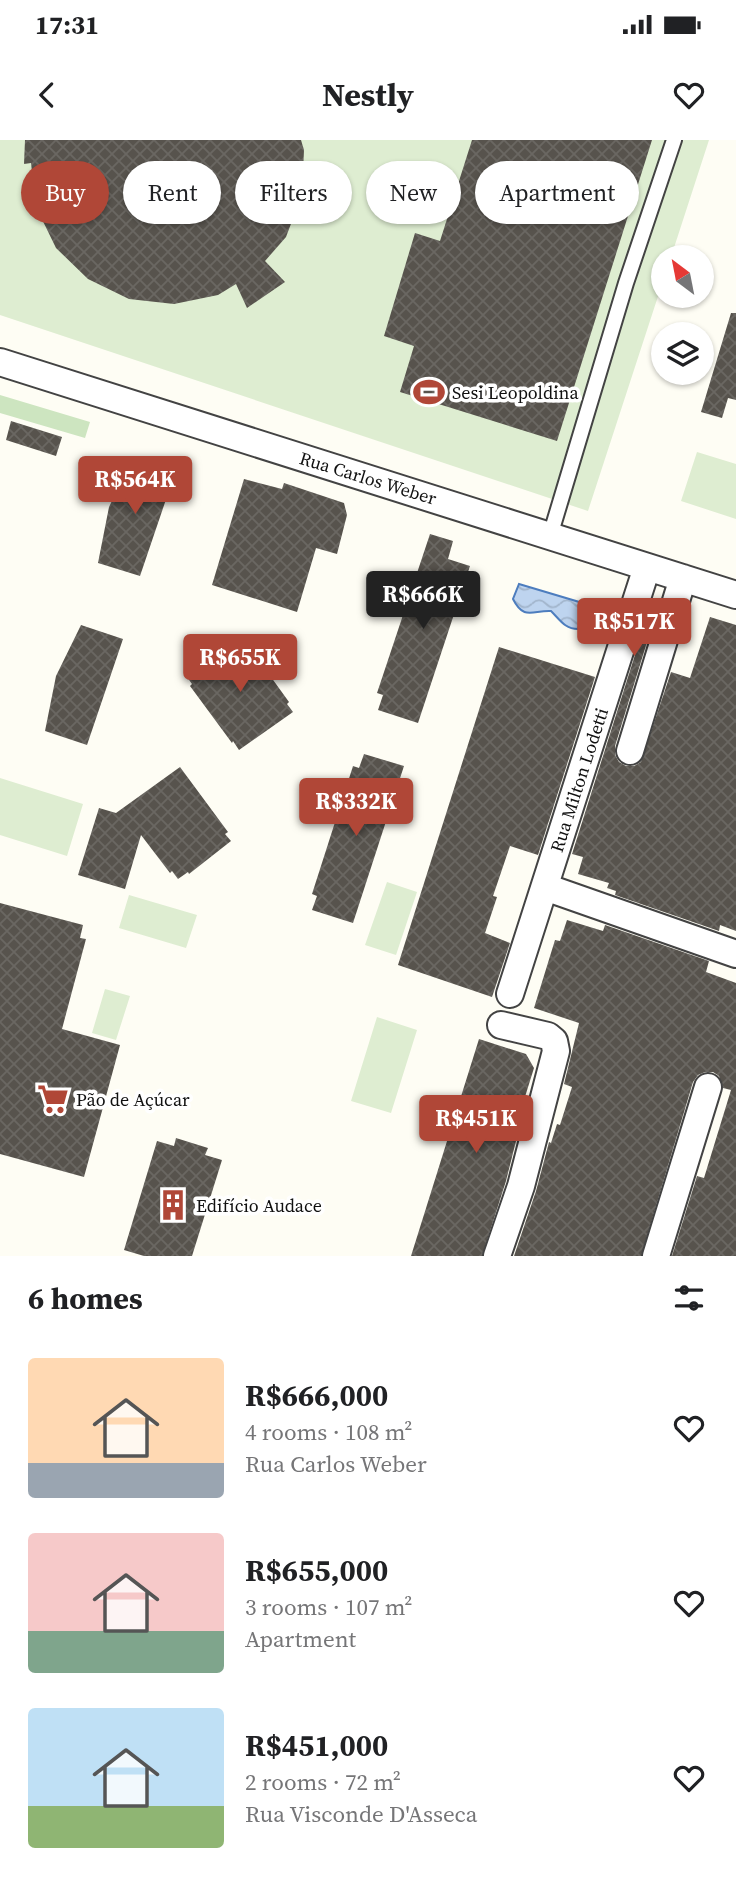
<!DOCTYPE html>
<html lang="en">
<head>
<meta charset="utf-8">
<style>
	:root { --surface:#fff; --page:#f6f6f6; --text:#202124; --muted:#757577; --accent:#b04737 }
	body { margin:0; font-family:"Source Serif 4",serif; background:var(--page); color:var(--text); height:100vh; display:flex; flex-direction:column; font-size:26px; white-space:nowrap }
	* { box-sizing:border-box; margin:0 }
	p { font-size:23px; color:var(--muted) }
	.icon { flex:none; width:38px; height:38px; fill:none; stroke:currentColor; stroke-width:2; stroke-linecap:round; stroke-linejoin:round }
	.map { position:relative; height:1116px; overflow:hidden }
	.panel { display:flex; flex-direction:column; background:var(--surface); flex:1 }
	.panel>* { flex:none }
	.top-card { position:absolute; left:21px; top:21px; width:695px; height:63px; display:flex; gap:14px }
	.needle { width:46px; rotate:328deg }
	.buttons { position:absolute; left:651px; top:105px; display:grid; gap:14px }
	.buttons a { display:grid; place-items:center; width:63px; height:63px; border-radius:50%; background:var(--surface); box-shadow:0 2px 5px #0004; font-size:35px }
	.price { position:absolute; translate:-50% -60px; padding:0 16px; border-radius:7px; background:var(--accent); color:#fff; font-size:23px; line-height:46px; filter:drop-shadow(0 2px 4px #0008) }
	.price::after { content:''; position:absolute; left:50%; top:42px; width:21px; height:16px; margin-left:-10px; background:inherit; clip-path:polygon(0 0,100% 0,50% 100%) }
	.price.selected { background:#222; color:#fff }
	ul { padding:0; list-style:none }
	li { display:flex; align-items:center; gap:21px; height:175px; padding:0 28px }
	li span { display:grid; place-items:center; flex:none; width:196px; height:140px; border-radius:7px; color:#555 }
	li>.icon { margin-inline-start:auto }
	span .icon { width:84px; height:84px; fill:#fffc; stroke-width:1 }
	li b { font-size:30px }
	h2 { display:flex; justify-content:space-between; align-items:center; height:84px; padding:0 28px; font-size:30px }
	.pill { padding:0 24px; border-radius:32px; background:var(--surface); box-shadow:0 2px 5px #0004; font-size:24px; line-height:63px }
	.pill.selected { background:var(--accent); color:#fff }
	.status { display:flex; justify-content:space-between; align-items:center; height:49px; padding:0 35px; background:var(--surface); direction:ltr }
	.status svg { height:19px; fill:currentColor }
	header { display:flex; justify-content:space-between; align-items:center; height:91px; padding:0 28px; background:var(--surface); font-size:32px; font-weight:700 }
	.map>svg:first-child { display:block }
	.green { fill:#cde5c0 }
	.pitch { fill:#deedd1 }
	.water { fill:url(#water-waves); stroke:#4d7dbe; stroke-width:2 }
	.building { fill:url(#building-cross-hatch) }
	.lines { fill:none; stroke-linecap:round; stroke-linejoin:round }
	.lane-casing { stroke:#434343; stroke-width:18 }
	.street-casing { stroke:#434343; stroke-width:30 }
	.lane { stroke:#fff; stroke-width:14 }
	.street { stroke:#fff; stroke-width:26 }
	.labels { text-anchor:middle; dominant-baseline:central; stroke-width:7; stroke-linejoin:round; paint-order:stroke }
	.poi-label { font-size:18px; fill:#101010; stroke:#fff; text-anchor:start }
	.street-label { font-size:18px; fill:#101010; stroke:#fff }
</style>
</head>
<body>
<div class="status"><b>17:31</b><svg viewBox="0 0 49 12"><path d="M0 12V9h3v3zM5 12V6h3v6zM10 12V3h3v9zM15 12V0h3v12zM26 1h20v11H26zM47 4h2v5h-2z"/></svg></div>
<header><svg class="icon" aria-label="back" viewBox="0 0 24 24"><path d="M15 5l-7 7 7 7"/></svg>Nestly<svg class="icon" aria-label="heart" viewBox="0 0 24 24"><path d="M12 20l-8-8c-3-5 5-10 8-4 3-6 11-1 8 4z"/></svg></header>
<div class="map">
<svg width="736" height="1116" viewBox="0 0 736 1116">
	<defs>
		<pattern id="water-waves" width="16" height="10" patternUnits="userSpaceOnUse" patternTransform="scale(1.75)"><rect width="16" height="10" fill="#bed4ef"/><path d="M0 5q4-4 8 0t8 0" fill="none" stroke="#a2b5cc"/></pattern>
		<pattern id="building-cross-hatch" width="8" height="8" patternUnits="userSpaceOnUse" patternTransform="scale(1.75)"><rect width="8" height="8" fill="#57534d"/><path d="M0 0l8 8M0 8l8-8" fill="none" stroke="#6a6762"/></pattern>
	</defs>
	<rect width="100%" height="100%" fill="#fefdf4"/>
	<path class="green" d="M0 255 90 282 85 298 0 273Z"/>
	<path class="pitch" d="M0 0H709L671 117H663V141L588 371 0 175Z
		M697 312 736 324V379L681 361Z
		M0 638 83 664 67 716 0 695Z
		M387 742 417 752 396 815 365 805Z
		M129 755 197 775 186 808 119 788Z
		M105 849 130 856 116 900 92 893Z
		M377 877 417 890 391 973 351 961Z"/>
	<path class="water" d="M519 444 586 464 578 489C565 489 560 480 551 471 533 470 524 481 513 459Z"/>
	<path class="building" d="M25 0H301L304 10 302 55 286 97 265 121 285 142 247 168 236 144 218 155 174 164 129 159 88 139 56 108 36 67 31 23 24 24Z
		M472 0H652L557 301 400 252 414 206 384 196 415 93 440 101Z
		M731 173H736V260L728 258 722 278 701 272Z
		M11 281 62 297 56 316 6 300Z
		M134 316 176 330 140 436 98 423 109 367Z
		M244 339 282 349 284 343 344 363 347 375 337 414 316 408 297 472 212 445Z
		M430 394 453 401 448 419 470 426 418 583 378 570 383 555 377 553Z
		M653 458 660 460 615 606V615L619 622 626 626H634L641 622 671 532 690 538 710 477 736 485V791L720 785 719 791 615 755 616 751 607 748 609 743 578 734 583 717 572 714Z
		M81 485 123 499 87 605 45 591 56 536Z
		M242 497 289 562 287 564 293 572 239 610 233 601 232 603 190 546 192 544 187 537Z
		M499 507 595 537 538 715 510 706 493 756 497 757 485 793 510 803 492 857 398 825Z
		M364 614 404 626 353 783 312 770 317 756 312 754 353 626 359 628Z
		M180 627 228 692 225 694 231 701 189 734 188 732 178 739 172 731 170 733 141 695 125 749 78 735 99 668 116 673Z
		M0 763 83 785 80 798 86 799 62 889 120 905 84 1037 0 1014Z
		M567 780 603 791 605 785 709 821 706 832 736 843V1116H672L697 1036 704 1038 731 950 723 948 719 936 713 932H705L698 935 693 942 641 1116H514L536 1051 549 1002 551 1003 557 984 560 985 572 947 564 944 579 883 534 868 555 800 560 801Z
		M479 899 526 914 534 928 514 992 518 993 506 1041 482 1116H411Z
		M176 998 208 1008 205 1015 222 1020 192 1116H144L124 1110 157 1001 174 1006Z"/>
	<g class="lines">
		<defs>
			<path id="lane" d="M550 396 626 143 674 0"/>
			<path id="street" d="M0 222 736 455
				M630 611 683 438
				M545 747 736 814
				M510 854 647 427
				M497 1116 521 1046 556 911 554 901 548 896 501 885
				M656 1116 708 947"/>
		</defs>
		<use href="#lane" class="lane-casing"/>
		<use href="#street" class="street-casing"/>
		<use href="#lane" class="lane"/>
		<use href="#street" class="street"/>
	</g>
	<defs>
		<symbol id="stadium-bare" viewBox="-9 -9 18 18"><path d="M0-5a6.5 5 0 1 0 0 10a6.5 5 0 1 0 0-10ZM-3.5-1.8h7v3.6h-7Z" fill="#b04737" stroke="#fff" stroke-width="2.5" paint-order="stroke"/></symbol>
		<symbol id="supermarket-bare" viewBox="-9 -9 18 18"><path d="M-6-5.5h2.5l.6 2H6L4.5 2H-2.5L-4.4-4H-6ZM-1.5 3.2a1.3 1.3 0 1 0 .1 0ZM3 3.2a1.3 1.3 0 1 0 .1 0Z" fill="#b04737" stroke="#fff" stroke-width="2.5" paint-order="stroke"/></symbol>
		<symbol id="building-bare" viewBox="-9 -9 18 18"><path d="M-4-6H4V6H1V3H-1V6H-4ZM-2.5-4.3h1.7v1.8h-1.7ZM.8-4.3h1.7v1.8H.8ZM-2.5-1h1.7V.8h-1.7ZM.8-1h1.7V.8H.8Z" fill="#b04737" stroke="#fff" stroke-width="2.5" paint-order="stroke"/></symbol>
	</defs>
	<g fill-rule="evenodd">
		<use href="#stadium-bare" x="407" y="230" width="44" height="44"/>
		<use href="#supermarket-bare" x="31" y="937" width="44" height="44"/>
		<use href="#building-bare" x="151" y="1043" width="44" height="44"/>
	</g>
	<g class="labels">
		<g class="poi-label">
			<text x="452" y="252">Sesi Leopoldina</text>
			<text x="76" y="959">Pão de Açúcar</text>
			<text x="196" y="1065">Edifício Audace</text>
		</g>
		<g class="street-label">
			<text transform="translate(368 338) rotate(17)">Rua Carlos Weber</text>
			<text transform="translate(579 640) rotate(-72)">Rua Milton Lodetti</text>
		</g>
	</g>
</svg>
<div class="buttons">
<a><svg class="needle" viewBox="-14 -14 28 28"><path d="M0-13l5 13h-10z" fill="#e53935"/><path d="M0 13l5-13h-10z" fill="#757577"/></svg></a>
<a><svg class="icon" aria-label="layers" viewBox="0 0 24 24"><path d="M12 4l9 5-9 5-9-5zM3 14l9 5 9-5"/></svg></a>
</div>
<b class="price" style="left:135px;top:376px">R$564K</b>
<b class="price selected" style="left:423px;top:491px">R$666K</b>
<b class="price" style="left:634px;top:518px">R$517K</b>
<b class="price" style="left:240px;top:554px">R$655K</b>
<b class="price" style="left:356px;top:698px">R$332K</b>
<b class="price" style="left:476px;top:1015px">R$451K</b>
<div class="top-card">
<a class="pill selected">Buy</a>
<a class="pill">Rent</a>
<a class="pill">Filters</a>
<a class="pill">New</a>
<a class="pill">Apartment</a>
</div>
</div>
<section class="panel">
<h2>6 homes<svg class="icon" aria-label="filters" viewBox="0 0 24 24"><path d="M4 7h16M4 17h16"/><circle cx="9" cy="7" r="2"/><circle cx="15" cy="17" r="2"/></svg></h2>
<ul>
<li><span style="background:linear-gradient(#ffd9b3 75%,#9aa5b1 0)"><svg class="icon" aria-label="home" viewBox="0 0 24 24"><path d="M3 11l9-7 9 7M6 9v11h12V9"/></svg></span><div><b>R$666,000</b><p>4 rooms · 108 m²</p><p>Rua Carlos Weber</p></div><svg class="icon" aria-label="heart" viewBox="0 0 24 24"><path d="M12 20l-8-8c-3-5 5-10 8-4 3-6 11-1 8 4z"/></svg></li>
<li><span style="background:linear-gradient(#f6c9c9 70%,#7fa58c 0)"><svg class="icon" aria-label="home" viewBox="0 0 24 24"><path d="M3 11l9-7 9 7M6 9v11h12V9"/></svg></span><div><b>R$655,000</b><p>3 rooms · 107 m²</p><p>Apartment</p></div><svg class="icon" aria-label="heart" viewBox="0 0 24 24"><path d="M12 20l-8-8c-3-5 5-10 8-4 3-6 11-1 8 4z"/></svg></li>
<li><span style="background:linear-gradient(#bfe0f5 70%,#8fb573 0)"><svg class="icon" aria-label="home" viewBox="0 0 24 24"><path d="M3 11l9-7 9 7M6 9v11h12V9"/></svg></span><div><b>R$451,000</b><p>2 rooms · 72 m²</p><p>Rua Visconde D'Asseca</p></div><svg class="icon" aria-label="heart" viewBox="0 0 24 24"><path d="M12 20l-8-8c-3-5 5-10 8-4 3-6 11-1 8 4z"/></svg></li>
</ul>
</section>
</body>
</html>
